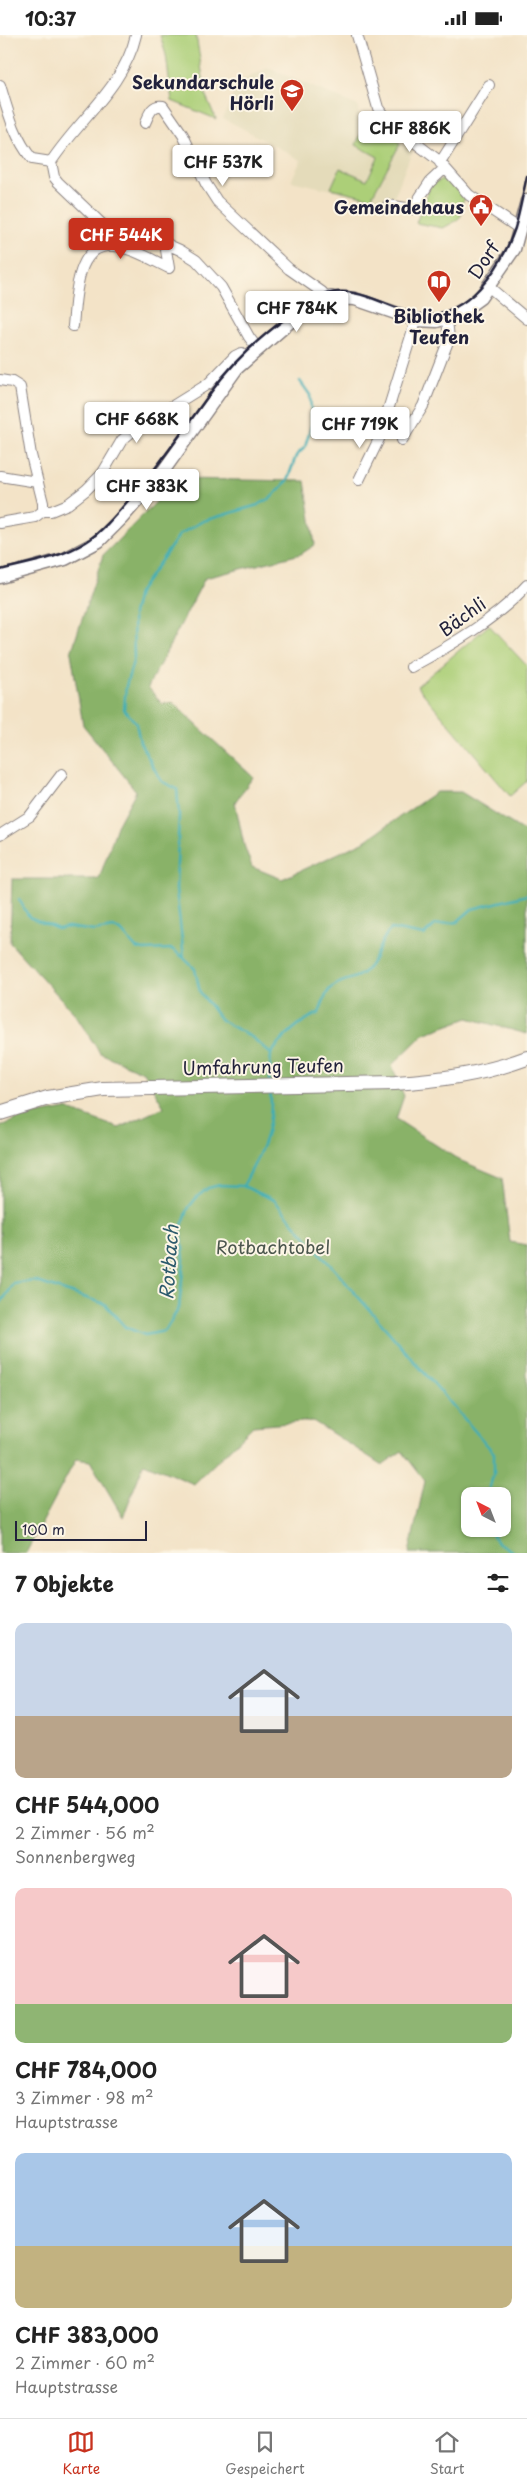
<!DOCTYPE html>
<html lang="de">
<head>
<meta charset="utf-8">
<style>
	:root { --surface:#fff; --page:#f6f6f6; --text:#222; --muted:#767676; --line:#e0e0e0; --accent:#c8321e }
	body { margin:0; font-family:"Playpen Sans",sans-serif; background:var(--page); color:var(--text); height:100vh; display:flex; flex-direction:column; font-size:19px; white-space:nowrap }
	* { box-sizing:border-box; margin:0 }
	p { font-size:16px; color:var(--muted) }
	.icon { flex:none; width:28px; height:28px; fill:none; stroke:currentColor; stroke-width:2; stroke-linecap:round; stroke-linejoin:round }
	.map { position:relative; height:1518px; overflow:hidden }
	.details { display:flex; flex-direction:column; background:var(--surface); flex:1 }
	.details>* { flex:none }
	.needle { width:32px; rotate:318deg }
	.tools { position:absolute; left:461px; top:1452px; display:grid; gap:10px }
	.tools a { display:grid; place-items:center; width:50px; height:50px; border-radius:10px; background:var(--surface); box-shadow:0 1px 4px #0004; font-size:25px }
	.scale { position:absolute; left:15px; bottom:12px; width:132px; box-sizing:border-box; padding-left:5px; border:2px solid #22223b; border-top:0; font-size:14px; line-height:18px; white-space:nowrap; color:#22223b; -webkit-text-stroke:4px #fcf5e5; paint-order:stroke }
	.price { position:absolute; translate:-50% -42px; padding:0 11px; border-radius:5px; background:#fff; color:#222; font-size:16px; line-height:32px; filter:drop-shadow(0 1px 2px #0008) }
	.price::after { content:''; position:absolute; left:50%; top:30px; width:15px; height:11px; margin-left:-8px; background:inherit; clip-path:polygon(0 0,100% 0,50% 100%) }
	.price.current { background:var(--accent); color:#fff }
	ul { padding:0; list-style:none }
	li { display:grid; align-content:center; gap:10px; height:265px; padding:0 15px }
	li span { display:grid; place-items:center; height:155px; border-radius:10px; color:#555 }
	li>.icon { margin-inline-start:auto }
	span .icon { width:90px; height:90px; fill:#fffc; stroke-width:1 }
	li b { font-size:21px }
	h2 { display:flex; justify-content:space-between; align-items:center; height:60px; padding:0 15px; font-size:21px }
	.status { display:flex; justify-content:space-between; align-items:center; height:35px; padding:0 25px; background:var(--surface); direction:ltr }
	.status svg { height:14px; fill:currentColor }
	.menu { display:flex; justify-content:space-around; align-items:center; height:70px; border-top:1px solid var(--line); background:var(--surface); font-size:14px; color:var(--muted) }
	.menu a { display:grid; justify-items:center; gap:2px }
	.menu .current { color:var(--accent) }
	.map>svg:first-child { display:block }
	.built { fill:#e4dbba }
	.green { fill:#accf78; stroke:#67785a }
	.forest { fill:#89b268; stroke:#566a52; fill-rule:evenodd }
	.lines { fill:none; stroke-linecap:round; stroke-linejoin:round }
	.stream { stroke:#3cadb5; stroke-width:2.5 }
	.minor-casing { stroke:#8a8281; stroke-width:12 }
	.tertiary-casing { stroke:#8a8281; stroke-width:15 }
	.secondary-casing { stroke:#8a8281; stroke-width:16 }
	.minor { stroke:#fff; stroke-width:10 }
	.tertiary { stroke:#fff; stroke-width:12 }
	.secondary { stroke:#fff; stroke-width:14 }
	.rail { stroke:#22223b; stroke-width:2.5 }
	.labels { text-anchor:middle; dominant-baseline:central; stroke-width:4; stroke-linejoin:round; paint-order:stroke }
	.poi-label { font-size:18px; font-weight:bold; fill:#22223b; stroke:#fcf5e5; text-anchor:end }
	.street-label { font-size:18px; fill:#22223b; stroke:#fcf5e5 }
	.park-label { font-size:18px; fill:#4b564d; stroke:#fcf5e5 }
	.water-label { font-size:19px; font-style:italic; fill:#2c5a6c; stroke:#fcf5e5 }
</style>
</head>
<body>
<div class="status"><b>10:37</b><svg viewBox="0 0 49 12"><path d="M0 12V9h3v3zM5 12V6h3v6zM10 12V3h3v9zM15 12V0h3v12zM26 1h20v11H26zM47 4h2v5h-2z"/></svg></div>
<div class="map">
<svg width="527" height="1518" viewBox="0 0 527 1518">
	<rect width="100%" height="100%" fill="#fcf5e5"/>
	<filter id="ink" filterUnits="userSpaceOnUse"><feTurbulence type="fractalNoise" baseFrequency=".02" numOctaves="2"/><feDisplacementMap in="SourceGraphic" scale="10" xChannelSelector="R" yChannelSelector="G"/><feConvolveMatrix kernelMatrix="1 2 1 2 8 2 1 2 1" color-interpolation-filters="sRGB"/></filter>
	<filter id="wash" filterUnits="userSpaceOnUse"><feTurbulence type="fractalNoise" baseFrequency=".0096" numOctaves="4" result="noise"/><feDisplacementMap in="SourceGraphic" scale="20" xChannelSelector="R" yChannelSelector="G"/><feGaussianBlur stdDeviation="1.12" result="paint"/><feColorMatrix in="noise" values="0 0 0 0 0 0 0 0 0 0 0 0 0 0 0 0 0 1.4 0 .05"/><feComposite in="paint" operator="in"/></filter>
	<g filter="url(#wash)">
		<rect width="100%" height="100%" fill="#f3e3c7"/>
		<path class="built" d="M268 33 358 71 359 97 382 90 412 116 392 168 291 146 301 125 223 83 239 47Z"/>
		<path class="green" d="M160 0H196L206 61 216 84 172 66 166 20Z
			M381 93 400 109 371 163 331 153 340 133 367 145 378 122 356 110 360 100Z
			M448 142 467 161 457 174 462 179 458 185 443 193 416 188 431 149Z
			M489 590 527 631V746L510 761 417 651Z"/>
		<path class="forest" d="M179 444 305 446 315 510 301 519 205 543 148 652 162 669 173 668 253 742 235 767 244 810 252 832 282 844 363 807 436 757H461L527 798V999L468 983 424 999 392 1030 404 1061 396 1084 459 1125 502 1143 510 1207 527 1210V1518H409L425 1446 402 1416 382 1430 313 1386 253 1391 194 1449 144 1428 123 1482 90 1426 76 1424 26 1518H0V1092L21 1082 66 1074 119 1093 164 1072 143 1037 100 1018 74 978 10 908 12 844H99L117 791 136 756 83 690 71 618 103 520ZM470 1461H502V1494H470Z"/>
		<g class="lines">
			<path class="stream" d="M19 864 29 882 58 894 68 892 94 896 114 893 121 896 136 913 144 915 172 914 184 923
				M271 1019C284 1000 298 987 319 978 322 971 325 959 330 954 341 943 357 946 367 934 378 923 379 905 391 894L424 900 435 890 457 887 472 874 527 860
				M269 1047 271 1019 253 1003 221 985 200 957 195 934 184 923 176 854 179 780 177 754 161 746 140 707 136 688 124 674 126 651 134 623 133 579 138 558 180 499 203 486 258 470 271 463 287 446 296 421 305 412 312 388 310 360 300 346
				M243 1151C260 1120 275 1091 270 1055
				M0 1269 14 1249 34 1246 105 1269 125 1292 145 1300 165 1296 179 1273 184 1225 181 1193 189 1172 197 1162 208 1153 220 1150 243 1151 274 1165 494 1418V1438L487 1461
				M489 1494 497 1507 515 1518"/>
		</g>
	</g>
	<g filter="url(#ink)">
		<g class="lines">
			<defs>
				<path id="minor" d="M136 0C124 52 79 84 51 127L54 142 58 147 103 190 118 197 148 201 180 215 196 225 221 252 249 302 258 314
					M357 0 378 73 388 87 438 125 469 160 520 194
					M0 50C8 76 14 102 32 124L51 127
					M145 88C149 79 152 69 163 71L183 100 206 149 217 166 289 234 322 257 327 265
					M440 128 489 50
					M388 170 412 174 430 147 445 133
					M489 252 527 284
					M73 291C76 263 75 201 120 212 137 215 154 226 169 233L166 215 168 209
					M0 345 12 347 20 352 31 420 43 468V476
					M402 405 423 371 449 304 447 284
					M0 441 37 447
					M359 445 379 404 416 285
					M0 488 35 482 43 476H51L68 469 86 455 102 439 122 405 134 395 208 349 235 321 241 318 247 324
					M411 632C450 611 498 583 527 550
					M0 800 30 781 62 739"/>
				<path id="tertiary" d="M331 263 355 264 416 285 437 286 458 279 480 263 514 214 527 166
					M0 542 65 524 99 506 121 484 164 435 237 333 292 285 314 270 327 265"/>
				<path id="secondary" d="M327 265 331 263
					M0 1078 48 1063 103 1054 395 1048C441 1045 484 1039 527 1023"/>
			</defs>
			<use href="#minor" class="minor-casing"/>
			<use href="#tertiary" class="tertiary-casing"/>
			<use href="#secondary" class="secondary-casing"/>
			<use href="#minor" class="minor"/>
			<use href="#tertiary" class="tertiary"/>
			<use href="#secondary" class="secondary"/>
			<path class="rail" d="M0 535C28 528 61 523 86 507 101 497 114 482 126 468 158 433 183 395 211 357 232 328 260 302 289 281 326 254 340 250 382 267 394 272 406 277 418 279 467 285 501 233 515 193 520 176 523 158 527 141"/>
		</g>
	</g>
	<defs>
		<symbol id="school-pin" viewBox="-11 -11 22 30"><path d="M0 17L-7.5 6A9.5 9.5 0 1 1 7.5 6Z" fill="#c8321e" stroke="#fcf5e5"/><path d="M0-5L7-2L0 1L-7-2ZM-4 1L0 2.5L4 1V4Q0 6-4 4Z" fill="#fff"/></symbol>
		<symbol id="civic-pin" viewBox="-11 -11 22 30"><path d="M0 17L-7.5 6A9.5 9.5 0 1 1 7.5 6Z" fill="#c8321e" stroke="#fcf5e5"/><path d="M-.6-6.5H3V-4.5H.6V-3L4-1V1h2V6H-6V1h2V-1L-.6-3ZM-1.2 2.5V6h2.4V2.5Z" fill="#fff"/></symbol>
		<symbol id="library-pin" viewBox="-11 -11 22 30"><path d="M0 17L-7.5 6A9.5 9.5 0 1 1 7.5 6Z" fill="#c8321e" stroke="#fcf5e5"/><path d="M-6-4Q-3-5.5-.7-3.5V5Q-3 3-6 4ZM6-4Q3-5.5 .7-3.5V5Q3 3 6 4Z" fill="#fff"/></symbol>
	</defs>
	<g fill-rule="evenodd">
		<use href="#school-pin" x="278" y="42" width="28" height="38"/>
		<use href="#civic-pin" x="467" y="157" width="28" height="38"/>
		<use href="#library-pin" x="425" y="233" width="28" height="38"/>
	</g>
	<g class="labels">
		<g class="poi-label">
			<text x="274" y="46">Sekundarschule<tspan x="274" dy="21">Hörli</tspan></text>
			<text x="464" y="171">Gemeindehaus</text>
			<text x="439" y="280" text-anchor="middle">Bibliothek<tspan x="439" dy="21">Teufen</tspan></text>
		</g>
		<g class="street-label">
			<text transform="translate(483 225) rotate(-56)">Dorf</text>
			<text transform="translate(462 581) rotate(-36)">Bächli</text>
			<text transform="translate(263 1031) rotate(-1)">Umfahrung Teufen</text>
		</g>
		<g class="park-label">
			<text x="273" y="1211">Rotbachtobel</text>
		</g>
		<g class="water-label">
			<text transform="translate(168 1227) rotate(-86)">Rotbach</text>
		</g>
	</g>
</svg>
<div class="tools">
<a><svg class="needle" viewBox="-14 -14 28 28"><path d="M0-13l5 13h-10z" fill="#e53935"/><path d="M0 13l5-13h-10z" fill="#767676"/></svg></a>
</div>
<div class="scale">100 m</div>
<b class="price" style="left:410px;top:118px">CHF 886K</b>
<b class="price" style="left:223px;top:152px">CHF 537K</b>
<b class="price current" style="left:121px;top:225px">CHF 544K</b>
<b class="price" style="left:297px;top:298px">CHF 784K</b>
<b class="price" style="left:137px;top:409px">CHF 668K</b>
<b class="price" style="left:360px;top:414px">CHF 719K</b>
<b class="price" style="left:147px;top:476px">CHF 383K</b>
</div>
<section class="details">
<h2>7 Objekte<svg class="icon" aria-label="filters" viewBox="0 0 24 24"><path d="M4 7h16M4 17h16"/><circle cx="9" cy="7" r="2"/><circle cx="15" cy="17" r="2"/></svg></h2>
<ul>
<li><span style="background:linear-gradient(#c9d6e8 60%,#b9a48a 0)"><svg class="icon" aria-label="home" viewBox="0 0 24 24"><path d="M3 11l9-7 9 7M6 9v11h12V9"/></svg></span><div><b>CHF 544,000</b><p>2 Zimmer · 56 m²</p><p>Sonnenbergweg</p></div></li>
<li><span style="background:linear-gradient(#f6c9c9 75%,#8fb573 0)"><svg class="icon" aria-label="home" viewBox="0 0 24 24"><path d="M3 11l9-7 9 7M6 9v11h12V9"/></svg></span><div><b>CHF 784,000</b><p>3 Zimmer · 98 m²</p><p>Hauptstrasse</p></div></li>
<li><span style="background:linear-gradient(#a9c7e8 60%,#c2b280 0)"><svg class="icon" aria-label="home" viewBox="0 0 24 24"><path d="M3 11l9-7 9 7M6 9v11h12V9"/></svg></span><div><b>CHF 383,000</b><p>2 Zimmer · 60 m²</p><p>Hauptstrasse</p></div></li>
</ul>
</section>
<nav class="menu">
<a class="current"><svg class="icon" aria-label="map" viewBox="0 0 24 24"><path d="M3 6l6-2 6 2 6-2v14l-6 2-6-2-6 2zM9 4v14M15 6v14"/></svg>Karte</a>
<a><svg class="icon" aria-label="saved" viewBox="0 0 24 24"><path d="M7 4h10v16l-5-4-5 4z"/></svg>Gespeichert</a>
<a><svg class="icon" aria-label="home" viewBox="0 0 24 24"><path d="M3 11l9-7 9 7M6 9v11h12V9"/></svg>Start</a>
</nav>
</body>
</html>
